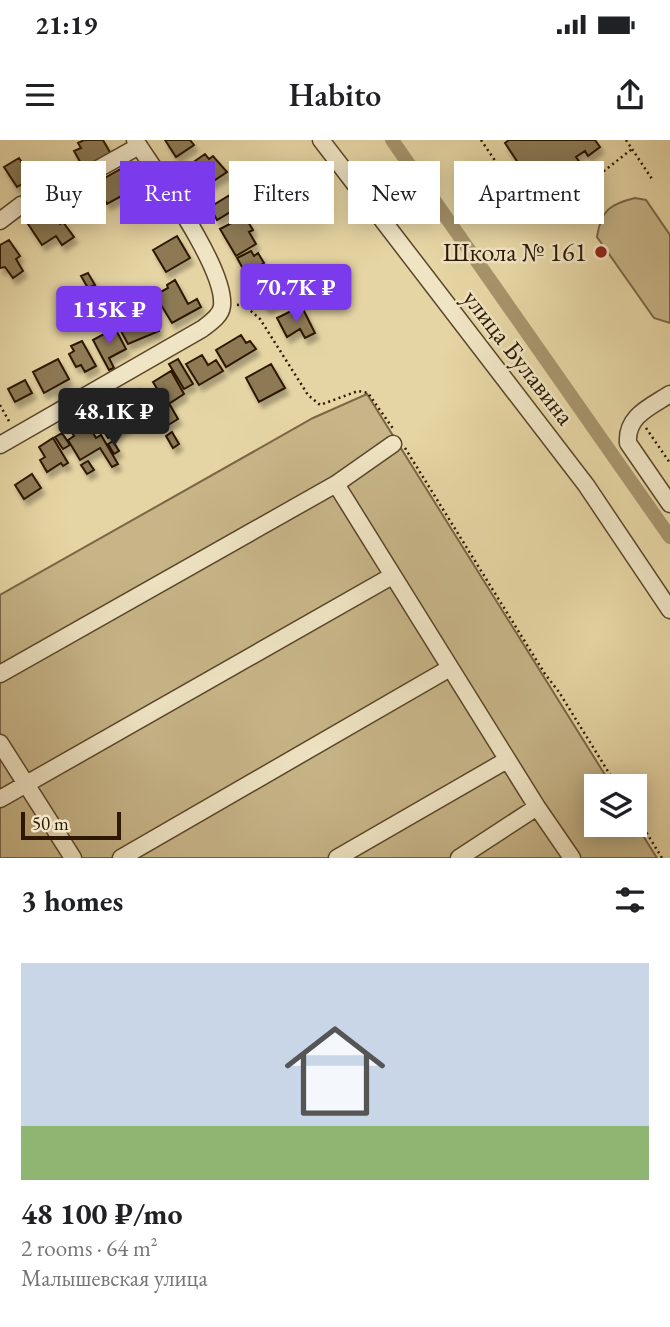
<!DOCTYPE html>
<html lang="en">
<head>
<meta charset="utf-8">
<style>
	:root { --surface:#fff; --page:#f6f6f6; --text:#202124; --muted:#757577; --line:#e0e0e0; --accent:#7c3aed }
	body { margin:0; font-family:"EB Garamond",serif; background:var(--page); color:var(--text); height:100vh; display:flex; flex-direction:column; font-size:26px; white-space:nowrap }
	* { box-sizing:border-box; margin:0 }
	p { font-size:23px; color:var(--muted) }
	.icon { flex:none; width:38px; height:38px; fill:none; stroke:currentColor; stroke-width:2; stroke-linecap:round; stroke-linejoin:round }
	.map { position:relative; height:718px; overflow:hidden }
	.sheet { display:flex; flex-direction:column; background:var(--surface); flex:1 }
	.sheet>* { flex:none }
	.top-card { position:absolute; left:21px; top:21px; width:628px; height:63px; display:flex; gap:14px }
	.buttons { position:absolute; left:584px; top:634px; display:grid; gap:14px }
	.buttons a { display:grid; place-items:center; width:63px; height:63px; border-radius:0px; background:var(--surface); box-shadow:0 4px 18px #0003; font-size:35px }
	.scale { position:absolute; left:21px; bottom:18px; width:100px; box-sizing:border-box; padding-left:7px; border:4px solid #2d1700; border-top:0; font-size:19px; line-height:24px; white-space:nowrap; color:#2d1700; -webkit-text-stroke:5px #efe4c4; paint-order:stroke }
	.price { position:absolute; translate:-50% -60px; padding:0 16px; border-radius:7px; background:var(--accent); color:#fff; font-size:23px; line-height:46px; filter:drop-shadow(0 2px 4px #0008) }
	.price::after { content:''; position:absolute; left:50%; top:42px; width:21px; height:16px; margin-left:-10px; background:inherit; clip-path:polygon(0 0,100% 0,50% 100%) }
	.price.on { background:#222; color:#fff }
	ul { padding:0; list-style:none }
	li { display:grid; align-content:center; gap:14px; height:371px; padding:0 21px }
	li+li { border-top:2px solid var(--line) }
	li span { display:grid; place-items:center; height:217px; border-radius:0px; color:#555 }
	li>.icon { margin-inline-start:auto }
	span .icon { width:126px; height:126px; fill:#fffc; stroke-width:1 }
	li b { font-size:30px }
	h2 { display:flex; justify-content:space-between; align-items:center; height:84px; padding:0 21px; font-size:30px }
	.tag { padding:0 24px; border-radius:0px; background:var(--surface); box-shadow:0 4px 18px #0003; font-size:24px; line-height:63px }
	.tag.on { background:var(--accent); color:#fff }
	.status { display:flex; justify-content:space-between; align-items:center; height:49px; padding:0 35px; background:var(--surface); direction:ltr }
	.status svg { height:19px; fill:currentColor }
	header { display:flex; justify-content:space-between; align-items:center; height:91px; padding:0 21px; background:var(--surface); font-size:32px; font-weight:600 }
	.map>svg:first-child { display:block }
	.green { fill:#c7b588; stroke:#7a6644; stroke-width:2 }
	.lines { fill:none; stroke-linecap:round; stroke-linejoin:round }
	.canal { stroke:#a7946c; stroke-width:14 }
	.building { fill:#8d7a55; stroke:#2d1700; stroke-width:2; filter:url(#shadow) }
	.minor-casing { stroke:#5b4629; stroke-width:19 }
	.path { stroke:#2d1700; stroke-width:2.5; stroke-dasharray:2 3.5; stroke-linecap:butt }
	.minor { stroke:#efe4c4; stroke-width:16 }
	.poi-dot { fill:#8f2418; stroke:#efe4c4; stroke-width:2.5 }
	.labels { text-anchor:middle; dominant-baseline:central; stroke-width:5; stroke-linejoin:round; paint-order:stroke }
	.poi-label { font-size:26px; fill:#2d1700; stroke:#efe4c4; text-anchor:end }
	.street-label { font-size:26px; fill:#2d1700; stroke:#efe4c4 }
</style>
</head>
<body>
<div class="status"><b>21:19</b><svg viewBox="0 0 49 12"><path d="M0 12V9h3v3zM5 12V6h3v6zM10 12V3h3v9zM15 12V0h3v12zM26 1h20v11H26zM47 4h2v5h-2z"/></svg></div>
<header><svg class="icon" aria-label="menu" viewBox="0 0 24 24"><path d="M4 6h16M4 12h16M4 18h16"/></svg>Habito<svg class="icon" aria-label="share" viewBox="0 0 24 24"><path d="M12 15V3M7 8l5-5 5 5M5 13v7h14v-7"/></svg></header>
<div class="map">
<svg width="670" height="718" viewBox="0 0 670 718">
	<defs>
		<filter id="shadow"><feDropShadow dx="3.5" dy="6" stdDeviation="2" flood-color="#0004"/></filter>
	</defs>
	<rect width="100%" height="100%" fill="#e6d5a4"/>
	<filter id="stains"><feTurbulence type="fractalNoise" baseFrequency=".00286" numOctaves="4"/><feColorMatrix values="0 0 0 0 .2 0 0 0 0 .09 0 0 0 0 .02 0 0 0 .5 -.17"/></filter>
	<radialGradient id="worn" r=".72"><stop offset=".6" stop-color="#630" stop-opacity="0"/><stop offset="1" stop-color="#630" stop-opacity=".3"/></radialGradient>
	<path class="green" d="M635 58 646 60 670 95V183L654 178 597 97C601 70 610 64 635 58Z
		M367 254 612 646H597V684L635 683 657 718H0V455L313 278Z"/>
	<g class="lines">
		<path class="canal" d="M392 0 670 397"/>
	</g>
	<path class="building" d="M84 0H103L111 14 84 29 74 11 81 8 78 3Z
		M165 0H190L194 5 176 17Z
		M509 0H595L600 7 588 16 585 11 576 17 583 27 562 42 554 31 546 36 549 41 536 50 505 3Z
		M205 14 209 19 213 16 227 32 197 52 182 30Z
		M19 18 32 38 17 47 4 27Z
		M124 27 136 48 107 64 96 43Z
		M230 55 237 68 217 80 210 67Z
		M47 71 52 78 55 76 60 84 63 82 74 97 62 105 56 96 42 105 28 84Z
		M241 78 243 82 247 80 253 90 249 92 256 104 236 116 220 89Z
		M177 96 190 118 166 132 153 110Z
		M9 100 20 116 16 119 23 131 13 138 5 127 0 128V105Z
		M251 111 254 116 258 113 264 123 246 134 237 118Z
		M88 133 95 145 88 148 81 136Z
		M279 137 290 155 267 168 256 150Z
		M175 140 188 164 197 159 201 167 172 183 155 155 168 148 167 145Z
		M144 157 159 191 128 204 121 191 131 185 128 179 138 174 132 164Z
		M115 162 121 173 114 176 108 165Z
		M303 169 315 193 305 198 300 189 287 197 277 178 291 171 293 175Z
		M115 188 126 209 109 218 114 228 109 230 93 200Z
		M241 195 246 203 250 201 256 209 226 227 216 210Z
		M82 201 96 226 85 232 81 225 76 227 69 214 74 211 71 206Z
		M202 215 208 225 216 220 223 231 199 245 186 224Z
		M58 219 69 239 44 253 33 232Z
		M178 219 193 244 184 249 169 224Z
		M271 224 285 248 259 262 246 238Z
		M171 231 184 254 167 265 153 242Z
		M25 240 32 253 15 262 8 249Z
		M140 249 157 274 139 284 126 263 132 260 130 255Z
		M93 261 99 271 116 261 130 285 108 298 96 278 93 280 84 266Z
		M170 265 178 279 165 287 156 273Z
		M84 266 93 280 87 283 96 298 101 295 118 324 112 327 100 308 80 320 68 300 74 296 70 288 81 282 75 271Z
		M172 292 179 304 173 308 166 296Z
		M62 293 70 305 63 309 55 297Z
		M53 298 68 323 63 326 61 323 47 332 40 320 45 317 39 307Z
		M113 301 119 311 114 314 108 304Z
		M88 321 94 330 87 334 81 325Z
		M32 334 41 348 24 359 15 345Z"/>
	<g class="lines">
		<defs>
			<path id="minor" d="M321 0 586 345 670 470
				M0 81 21 65 46 58 139 6
				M670 254C650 267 626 276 628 303L670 364
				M0 305 202 189C210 183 221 176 222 166 226 128 157 34 135 0
				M336 344 537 667 572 718
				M0 534 336 344 393 304
				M0 603 73 718
				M0 659 392 436
				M121 718 450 528
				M337 718 507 620
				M459 718 537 667"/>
		</defs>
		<use href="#minor" class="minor-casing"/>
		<path class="path" d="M481 0 528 69 539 76 549 74 632 9
			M626 0 652 39
			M237 165 243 164 260 179 308 255 320 265 358 251 368 253 394 290
			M0 265 10 283
			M646 288 670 323
			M405 308 545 534 559 552 617 646
			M635 674 662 718"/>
		<use href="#minor" class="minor"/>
	</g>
	<circle class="poi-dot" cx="601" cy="112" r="7"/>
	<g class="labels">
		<g class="poi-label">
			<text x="587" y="112">Школа № 161</text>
		</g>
		<g class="street-label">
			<text transform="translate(519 217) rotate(52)">улица Булавина</text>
		</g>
	</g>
	<rect width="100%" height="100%" filter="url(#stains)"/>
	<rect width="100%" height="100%" fill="url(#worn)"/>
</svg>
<div class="buttons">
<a><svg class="icon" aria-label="layers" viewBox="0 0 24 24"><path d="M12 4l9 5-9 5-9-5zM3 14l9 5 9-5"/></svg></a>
</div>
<div class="scale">50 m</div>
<b class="price" style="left:296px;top:184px">70.7K ₽</b>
<b class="price" style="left:109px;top:206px">115K ₽</b>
<b class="price on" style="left:114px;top:308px">48.1K ₽</b>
<div class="top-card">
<a class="tag">Buy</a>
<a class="tag on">Rent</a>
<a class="tag">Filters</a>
<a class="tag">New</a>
<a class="tag">Apartment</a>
</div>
</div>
<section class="sheet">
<h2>3 homes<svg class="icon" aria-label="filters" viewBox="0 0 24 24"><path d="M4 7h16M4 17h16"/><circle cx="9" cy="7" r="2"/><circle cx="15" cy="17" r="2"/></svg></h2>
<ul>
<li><span style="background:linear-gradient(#c9d6e8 75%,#8fb573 0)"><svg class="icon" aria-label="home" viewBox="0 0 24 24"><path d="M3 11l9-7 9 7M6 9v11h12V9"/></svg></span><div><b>48 100 ₽/mo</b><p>2 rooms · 64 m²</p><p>Малышевская улица</p></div></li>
</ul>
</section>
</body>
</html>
